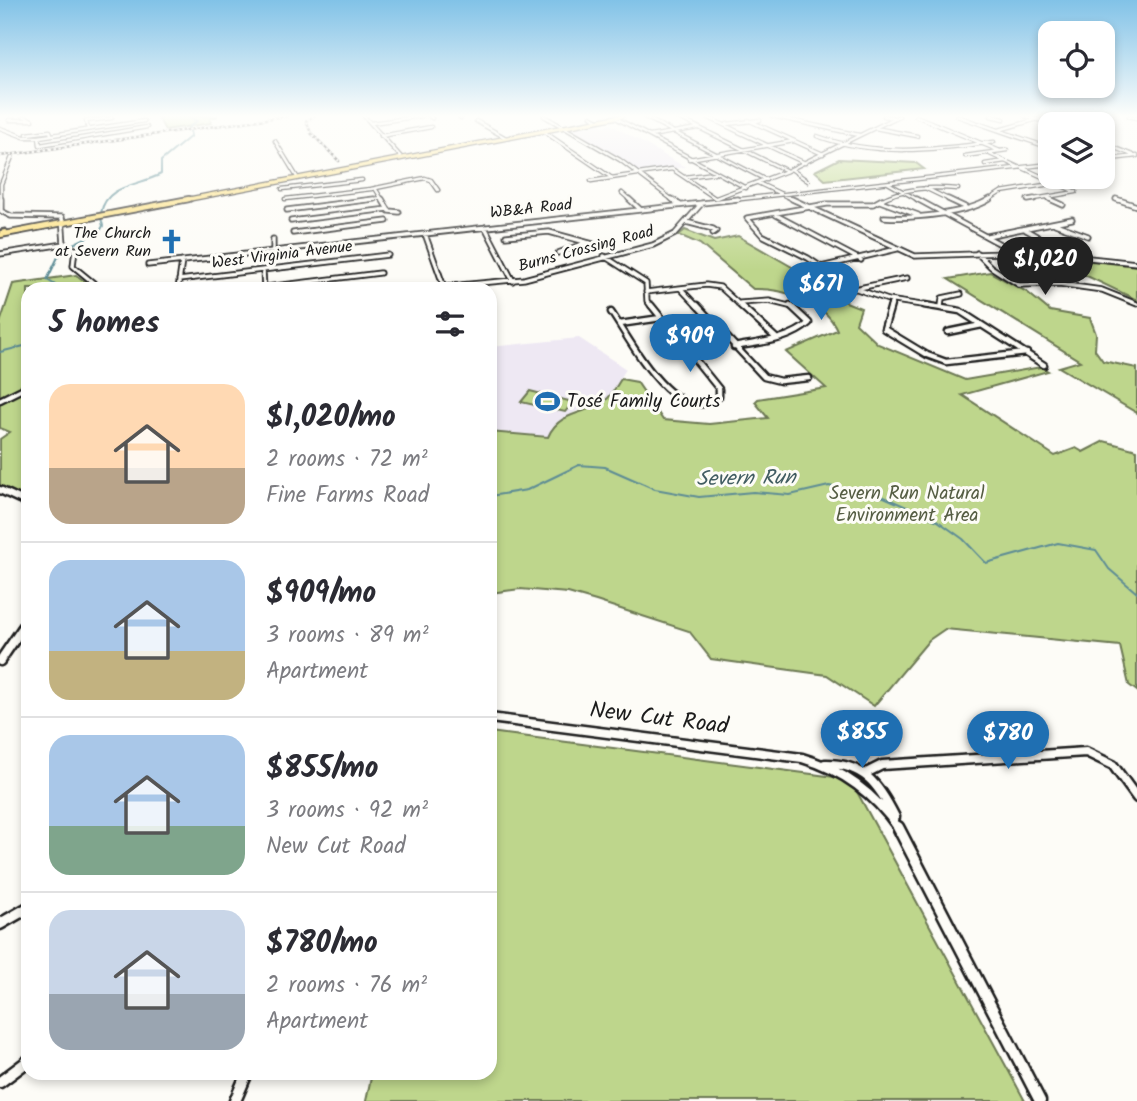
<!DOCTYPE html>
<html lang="en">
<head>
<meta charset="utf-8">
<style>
	:root { --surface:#fff; --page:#f2f2f3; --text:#2b2b33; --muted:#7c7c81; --line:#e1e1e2; --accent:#1f6fb2 }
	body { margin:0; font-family:Kalam,sans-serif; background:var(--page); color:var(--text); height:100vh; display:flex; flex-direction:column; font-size:26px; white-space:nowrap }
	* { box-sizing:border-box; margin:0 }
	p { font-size:23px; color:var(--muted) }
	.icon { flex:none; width:38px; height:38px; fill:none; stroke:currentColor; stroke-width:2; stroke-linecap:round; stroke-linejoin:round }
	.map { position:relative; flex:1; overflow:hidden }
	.sheet { position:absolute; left:21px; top:282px; width:476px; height:798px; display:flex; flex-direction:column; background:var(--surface); border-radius:21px; box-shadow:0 4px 10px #0003 }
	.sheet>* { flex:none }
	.controls { position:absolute; left:1038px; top:21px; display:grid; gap:14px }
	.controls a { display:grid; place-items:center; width:77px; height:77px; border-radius:14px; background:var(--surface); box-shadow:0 4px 10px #0003; font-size:35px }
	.price { position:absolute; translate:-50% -60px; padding:0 16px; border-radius:24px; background:var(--accent); color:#fff; font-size:23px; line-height:46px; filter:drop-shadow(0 2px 4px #0008) }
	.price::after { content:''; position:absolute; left:50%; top:42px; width:21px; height:16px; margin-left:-10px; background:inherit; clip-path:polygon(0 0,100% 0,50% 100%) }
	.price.selected { background:#222; color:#fff }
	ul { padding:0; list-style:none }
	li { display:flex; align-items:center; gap:21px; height:175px; padding:0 28px }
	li+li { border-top:2px solid var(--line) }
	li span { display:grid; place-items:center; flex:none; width:196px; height:140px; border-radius:21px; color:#555 }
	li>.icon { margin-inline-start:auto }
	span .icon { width:84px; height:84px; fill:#fffc; stroke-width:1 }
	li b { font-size:30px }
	h2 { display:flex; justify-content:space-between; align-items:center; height:84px; padding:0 28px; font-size:30px }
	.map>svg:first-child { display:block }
	.built { fill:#eee8f3 }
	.green { fill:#bed68c; stroke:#6d7954; stroke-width:2 }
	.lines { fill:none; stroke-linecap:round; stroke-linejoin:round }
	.stream { stroke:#5d8c95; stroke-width:2 }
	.minor-far5-casing { stroke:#1c1c1c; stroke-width:5 }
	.minor-far4-casing { stroke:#1c1c1c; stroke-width:7 }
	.minor-far3-casing { stroke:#1c1c1c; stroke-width:9 }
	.minor-far2-casing { stroke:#1c1c1c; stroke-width:11 }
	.minor-far1-casing { stroke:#1c1c1c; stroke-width:13 }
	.minor-casing { stroke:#1c1c1c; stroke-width:15 }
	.major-far1-casing { stroke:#1c1c1c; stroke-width:6 }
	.major-casing { stroke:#1c1c1c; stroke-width:8 }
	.highway-casing { stroke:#1c1c1c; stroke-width:5 }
	.minor-far5 { stroke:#fdfcf7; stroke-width:2.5 }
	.minor-far4 { stroke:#fdfcf7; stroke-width:3.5 }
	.minor-far3 { stroke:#fdfcf7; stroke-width:4.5 }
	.minor-far2 { stroke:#fdfcf7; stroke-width:6 }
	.minor-far1 { stroke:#fdfcf7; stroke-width:8 }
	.minor { stroke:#fdfcf7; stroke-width:10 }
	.major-far1 { stroke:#fce080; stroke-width:3.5 }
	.major { stroke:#fce080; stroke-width:4.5 }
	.highway { fill:#fce080; fill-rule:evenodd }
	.rail-casing { stroke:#1c1c1c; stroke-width:2.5 }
	.rail { stroke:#fdfcf7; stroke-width:2; stroke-dasharray:2.5; stroke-linecap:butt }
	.labels { text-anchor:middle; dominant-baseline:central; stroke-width:6; stroke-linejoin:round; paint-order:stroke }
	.far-street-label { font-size:16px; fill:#1c1c1c; stroke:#fdfcf7 }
	.far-poi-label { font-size:16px; fill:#1c1c1c; stroke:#fdfcf7; text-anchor:end }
	.poi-label { font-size:19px; fill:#1c1c1c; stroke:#fdfcf7; text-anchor:start }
	.park-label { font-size:19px; fill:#555d43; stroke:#fdfcf7 }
	.water-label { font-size:21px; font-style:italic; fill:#425d62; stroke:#fdfcf7 }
	.near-street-label { font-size:23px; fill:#1c1c1c; stroke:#fdfcf7 }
</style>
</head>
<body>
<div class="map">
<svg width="1137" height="1101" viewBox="0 0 1137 1101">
	<rect width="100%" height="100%" fill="#fdfcf7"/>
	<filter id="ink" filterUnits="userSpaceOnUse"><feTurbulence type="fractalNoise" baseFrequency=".0143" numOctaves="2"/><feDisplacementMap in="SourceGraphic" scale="14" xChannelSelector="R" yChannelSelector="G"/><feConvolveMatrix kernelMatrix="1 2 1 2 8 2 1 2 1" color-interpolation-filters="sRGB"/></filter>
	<g filter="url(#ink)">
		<path class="built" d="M596 122 603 126 610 124 685 167 639 173 568 127Z
			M579 338 626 369 607 400 578 410 552 427 548 437 490 434V347Z"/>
		<path class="green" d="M157 116H218L210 118 211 123 165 130Z
			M839 159 916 163 924 169 825 180 815 171Z
			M685 230 714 241 738 236 799 271 831 296 861 308 856 323 878 344 965 380 1041 367 1048 371 962 395 1055 456 1076 448 1083 452 1104 441 1137 450V691L1129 685 1120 646 945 629 929 640 874 706 827 675 711 659 689 631 596 601 568 593 520 589 490 593V432L548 437C560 408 593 415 608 398 613 393 617 385 621 379L637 382 663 420 709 424 768 418 755 402 758 399 826 388 786 352 837 330C825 301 782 288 753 289L700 244 679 235Z
			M1045 256 1137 266V300Z
			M990 272 1027 292 1050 311 1090 318 1096 334 1095 350 1103 361 1137 368V413L1059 367 1080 361 948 279Z
			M76 275 96 289H28V503L0 490V439L10 432 0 428V323L13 284Z
			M530 391 573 402 565 412 521 402Z
			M490 732 850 779 1025 1101H366L372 1073H490Z"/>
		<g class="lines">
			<path class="stream" d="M186 116 197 121 188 128
				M101 213C106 184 139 186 161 174V161L191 136 190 131
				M71 245 100 231 103 226 101 218
				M62 289 47 280 58 257 68 249
				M0 352 28 345
				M490 496 527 490 579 465 605 467 655 489 699 497 753 492 790 495 829 486 884 497 938 521 963 539 986 563 1058 543 1096 550 1109 569 1137 593"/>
			<defs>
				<path id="minor-far5" d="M364 116 401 157
					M429 116 432 118
					M458 116 461 118
					M544 116 620 160 674 201
					M591 116 598 120
					M643 116 766 180
					M675 116 787 171
					M705 116 805 163
					M772 116 859 135
					M884 116 895 118
					M916 116 1000 151
					M957 116 1050 148
					M991 116 1004 119
					M1025 116 1052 124
					M1062 116 1090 124
					M1129 116 1137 118
					M614 117 746 188
					M9 120H32L24 116
					M748 120 823 154
					M476 121 506 138
					M371 123 422 116
					M727 124 760 120 753 122
					M0 128 24 137H39L144 121
					M875 128 917 136
					M88 129 86 121 112 118
					M999 130 1048 116
					M543 131 612 178
					M27 134 50 131 51 134
					M381 136 431 127
					M650 136 698 128
					M817 136C876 157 933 150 994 142
					M39 137 40 145 147 127
					M275 141 297 177
					M1102 143 1133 155
					M990 154 1018 167
					M965 156 1007 150
					M689 159 794 141
					M1102 160 1137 156
					M985 164 1005 161
					M1023 168 1076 192
					M791 169 808 181
					M685 177 714 173
					M591 181 672 169 715 198
					M758 183 796 201
					M888 183 920 201
					M375 188 383 201
					M925 188 952 201
					M282 189 362 180
					M622 193 631 201
					M716 198 787 171 899 116
					M1048 198 1054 201
					M285 199 371 189 425 178 431 180 438 190
					M1116 199 1121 201
					M1028 200 1076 192
					M1 201V184L12 157
					M360 201 381 198
					M723 201 1050 164
					M879 201C903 187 931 187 958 189
					M987 201 1001 192 1057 183"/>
				<path id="minor-far4" d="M1 199V211L11 216 62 217 64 244 75 249 73 266 101 289
					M382 199 389 211 399 212
					M629 199 641 210
					M672 199 680 205
					M792 199 915 256 1033 252 1137 263
					M882 199 873 204H827L747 218 762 235 808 258 851 287 888 300 935 307
					M917 199 1013 251
					M948 199 965 207
					M1050 199 1063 205
					M1116 199 1137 206
					M1028 200 1034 199
					M880 201 918 215
					M287 210 374 199
					M776 215 861 260
					M884 217C912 219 967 214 990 199
					M291 221 388 209
					M686 222 713 229 716 231 713 233
					M1055 224 1088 236
					M485 227 513 281
					M1026 230 1049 243
					M293 233 387 221
					M425 234 444 287
					M506 236 549 232 593 244
					M987 236 1072 219
					M273 239V251
					M558 253 586 243
					M977 253 991 267 1019 285 1059 284 1102 290 1137 304
					M0 254 64 244
					M604 256 646 283 647 301 652 307
					M148 265 738 199
					M821 267 897 249
					M263 270 264 289
					M179 280 388 255
					M178 289 182 261
					M250 289 380 273
					M417 289 524 279 653 245 675 234 702 203
					M681 289 698 307
					M854 289 907 278
					M646 292 706 285 720 287 742 307
					M740 303 769 301 793 307
					M890 307 892 301
					M941 307 942 298 961 294"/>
				<path id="minor-far3" d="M697 305 764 377 780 381 809 378
					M740 305 776 338
					M891 305 884 329 927 355 946 362 1027 353
					M924 305 960 311 1044 365
					M611 312C632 342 675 430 719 397V389L651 305
					M620 324 661 318
					M948 332 982 325
					M734 347C759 342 789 341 809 323L790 305
					M0 400 28 386"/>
				<path id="minor-far2" d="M0 490 28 503"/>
				<path id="minor-far1" d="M0 661 28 620
					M490 718 802 758C843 770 875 794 899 829
					M825 764C864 763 879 785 895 817
					M868 772 882 765 1086 752 1113 765 1137 798"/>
				<path id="minor" d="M898 827 1040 1101
					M0 924 28 908
					M0 1082 28 1061
					M235 1101 247 1073"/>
				<path id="major-far1" d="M179 201 622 116"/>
				<path id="major" d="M0 235 189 199"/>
				<path id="highway" d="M5 230 8 232 7 233 0 235V231Z"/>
			</defs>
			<use href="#minor-far5" class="minor-far5-casing"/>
			<use href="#minor-far4" class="minor-far4-casing"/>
			<use href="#minor-far3" class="minor-far3-casing"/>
			<use href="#minor-far2" class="minor-far2-casing"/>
			<use href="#minor-far1" class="minor-far1-casing"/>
			<use href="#minor" class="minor-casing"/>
			<use href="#major-far1" class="major-far1-casing"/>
			<use href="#major" class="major-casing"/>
			<use href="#highway" class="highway-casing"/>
			<use href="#minor-far5" class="minor-far5"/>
			<use href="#minor-far4" class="minor-far4"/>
			<use href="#minor-far3" class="minor-far3"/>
			<use href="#minor-far2" class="minor-far2"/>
			<use href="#minor-far1" class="minor-far1"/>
			<use href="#minor" class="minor"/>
			<use href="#major-far1" class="major-far1"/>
			<use href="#major" class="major"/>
			<use href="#highway" class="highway"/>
			<defs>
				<path id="rail" d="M314 116 306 121 311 133 339 161
					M0 156 287 116"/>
			</defs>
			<use href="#rail" class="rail-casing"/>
			<use href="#rail" class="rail"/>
		</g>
	</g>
	<linearGradient id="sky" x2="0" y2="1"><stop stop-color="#81c2e7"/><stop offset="0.43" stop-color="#fefefb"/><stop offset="1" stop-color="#fefefb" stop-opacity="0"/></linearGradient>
	<rect width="1137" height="270" fill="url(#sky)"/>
	<defs>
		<symbol id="church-bare" viewBox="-9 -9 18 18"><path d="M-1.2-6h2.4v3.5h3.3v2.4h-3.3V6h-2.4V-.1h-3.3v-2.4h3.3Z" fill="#1f6fb2" stroke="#fdfcf7" stroke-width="2.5" paint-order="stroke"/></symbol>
		<symbol id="stadium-bare" viewBox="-9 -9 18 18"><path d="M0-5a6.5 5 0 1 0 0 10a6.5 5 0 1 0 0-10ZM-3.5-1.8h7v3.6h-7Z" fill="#1f6fb2" stroke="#fdfcf7" stroke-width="2.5" paint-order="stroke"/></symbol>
	</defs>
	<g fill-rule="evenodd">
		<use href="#church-bare" x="154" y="224" width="35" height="35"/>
		<use href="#stadium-bare" x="530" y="384" width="35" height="35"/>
	</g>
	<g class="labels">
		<g class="far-street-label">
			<text transform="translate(531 209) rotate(-6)">WB&amp;A Road</text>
			<text transform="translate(586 249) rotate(-15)">Burns Crossing Road</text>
			<text transform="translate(282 255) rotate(-7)">West Virginia Avenue</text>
		</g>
		<g class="far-poi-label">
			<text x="151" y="233">The Church<tspan x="151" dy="18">at Severn Run</tspan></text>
		</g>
		<g class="poi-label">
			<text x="567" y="402">Tosé Family Courts</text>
		</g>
		<g class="park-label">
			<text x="907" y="494">Severn Run Natural<tspan x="907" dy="22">Environment Area</tspan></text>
		</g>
		<g class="water-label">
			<text transform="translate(746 479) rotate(-1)">Severn Run</text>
		</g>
		<g class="near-street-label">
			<text transform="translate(659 719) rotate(7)">New Cut Road</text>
		</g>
	</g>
</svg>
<div class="controls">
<a><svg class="icon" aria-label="locate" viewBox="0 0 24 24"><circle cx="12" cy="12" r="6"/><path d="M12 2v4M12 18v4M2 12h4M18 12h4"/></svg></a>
<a><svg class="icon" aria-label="layers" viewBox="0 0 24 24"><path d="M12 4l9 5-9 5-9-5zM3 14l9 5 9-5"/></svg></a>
</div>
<b class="price selected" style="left:1045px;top:297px">$1,020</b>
<b class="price" style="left:821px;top:322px">$671</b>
<b class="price" style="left:690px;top:374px">$909</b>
<b class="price" style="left:862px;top:770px">$855</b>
<b class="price" style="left:1008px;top:771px">$780</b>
<section class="sheet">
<h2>5 homes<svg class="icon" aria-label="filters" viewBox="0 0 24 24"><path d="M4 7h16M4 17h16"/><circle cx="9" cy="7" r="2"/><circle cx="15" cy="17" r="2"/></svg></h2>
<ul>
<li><span style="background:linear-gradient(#ffd9b3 60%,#b9a48a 0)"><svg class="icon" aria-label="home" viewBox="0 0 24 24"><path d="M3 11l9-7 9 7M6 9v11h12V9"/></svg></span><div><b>$1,020/mo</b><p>2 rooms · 72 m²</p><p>Fine Farms Road</p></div></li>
<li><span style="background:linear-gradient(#a9c7e8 65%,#c2b280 0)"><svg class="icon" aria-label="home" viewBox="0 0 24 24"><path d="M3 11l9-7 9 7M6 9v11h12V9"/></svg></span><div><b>$909/mo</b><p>3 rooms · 89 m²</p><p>Apartment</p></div></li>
<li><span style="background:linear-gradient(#a9c7e8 65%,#7fa58c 0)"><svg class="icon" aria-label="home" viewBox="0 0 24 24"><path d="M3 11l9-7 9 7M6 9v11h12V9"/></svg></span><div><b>$855/mo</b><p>3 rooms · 92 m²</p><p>New Cut Road</p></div></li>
<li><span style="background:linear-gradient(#c9d6e8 60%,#9aa5b1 0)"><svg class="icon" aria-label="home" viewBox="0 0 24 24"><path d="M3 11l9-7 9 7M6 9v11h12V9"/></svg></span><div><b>$780/mo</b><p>2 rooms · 76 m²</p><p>Apartment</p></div></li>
</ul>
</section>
</div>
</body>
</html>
